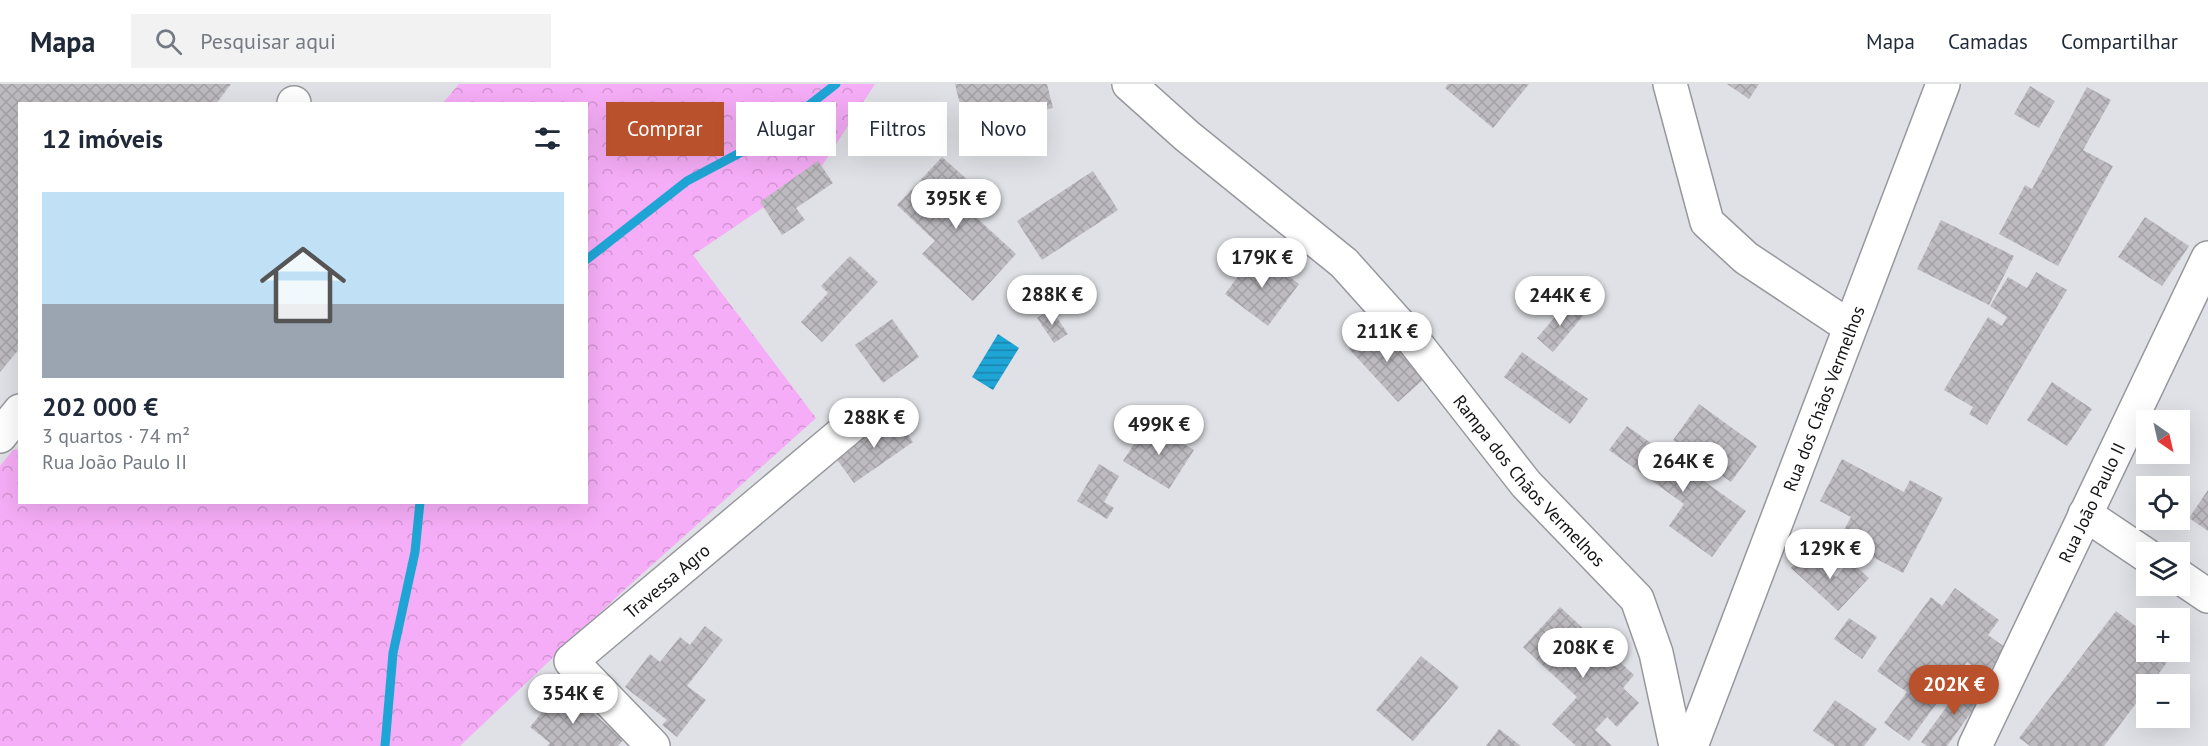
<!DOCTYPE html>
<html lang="pt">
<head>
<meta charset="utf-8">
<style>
	:root { --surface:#fff; --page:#f2f2f3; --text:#1f2937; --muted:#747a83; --line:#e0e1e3; --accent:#b9512c }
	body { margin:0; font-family:"PT Sans",sans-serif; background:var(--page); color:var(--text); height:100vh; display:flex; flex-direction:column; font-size:22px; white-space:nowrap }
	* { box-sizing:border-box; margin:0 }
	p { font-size:20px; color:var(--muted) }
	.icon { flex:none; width:33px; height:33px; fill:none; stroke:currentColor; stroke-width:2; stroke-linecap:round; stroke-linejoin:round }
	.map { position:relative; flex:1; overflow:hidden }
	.drawer { position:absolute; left:18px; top:18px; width:570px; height:402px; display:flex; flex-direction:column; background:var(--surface); border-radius:0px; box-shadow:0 6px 24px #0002 }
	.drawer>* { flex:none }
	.top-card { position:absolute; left:606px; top:18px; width:570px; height:54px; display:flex; gap:12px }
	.needle { width:39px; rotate:146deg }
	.tools { position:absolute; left:2136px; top:326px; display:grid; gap:12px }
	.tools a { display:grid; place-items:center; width:54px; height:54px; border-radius:0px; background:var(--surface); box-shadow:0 6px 24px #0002; font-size:30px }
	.price { position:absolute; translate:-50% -51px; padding:0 14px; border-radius:21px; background:#fff; color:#222; font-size:20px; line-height:39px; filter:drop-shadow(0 2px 3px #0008) }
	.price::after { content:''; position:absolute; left:50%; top:36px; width:18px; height:14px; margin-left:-9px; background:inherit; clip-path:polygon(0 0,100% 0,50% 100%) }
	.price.selected { background:var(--accent); color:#fff }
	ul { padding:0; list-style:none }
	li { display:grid; align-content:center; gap:12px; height:318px; padding:0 24px }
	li+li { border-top:2px solid var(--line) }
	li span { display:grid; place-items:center; height:186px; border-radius:0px; color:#555 }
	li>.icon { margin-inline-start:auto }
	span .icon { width:108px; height:108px; fill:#fffc; stroke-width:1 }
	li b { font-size:26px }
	h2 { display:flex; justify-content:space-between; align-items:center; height:72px; padding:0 24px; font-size:26px }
	.chip { padding:0 21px; border-radius:0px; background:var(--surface); box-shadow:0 6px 24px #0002; font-size:21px; line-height:54px }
	.chip.selected { background:var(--accent); color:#fff }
	header { display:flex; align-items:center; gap:36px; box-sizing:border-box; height:84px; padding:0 30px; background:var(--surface); border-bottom:2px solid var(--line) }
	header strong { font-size:28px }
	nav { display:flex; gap:33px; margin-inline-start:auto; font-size:21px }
	.search { width:420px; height:54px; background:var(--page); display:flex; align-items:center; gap:15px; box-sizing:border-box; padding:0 21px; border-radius:0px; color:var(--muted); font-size:22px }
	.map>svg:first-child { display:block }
	.forest { fill:url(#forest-crowns) }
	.water { fill:url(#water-rules) }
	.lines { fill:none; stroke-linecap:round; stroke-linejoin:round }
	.stream { stroke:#1fa5d5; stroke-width:9 }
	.building { fill:url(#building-cross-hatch) }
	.minor-casing { stroke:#97989d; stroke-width:36 }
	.minor { stroke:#fff; stroke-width:33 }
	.labels { text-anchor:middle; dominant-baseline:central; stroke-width:4.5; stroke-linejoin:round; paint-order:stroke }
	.street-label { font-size:18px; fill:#141416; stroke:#edeef3 }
</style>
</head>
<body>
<header>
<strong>Mapa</strong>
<div class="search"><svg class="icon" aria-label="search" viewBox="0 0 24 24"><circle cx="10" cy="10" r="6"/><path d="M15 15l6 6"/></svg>Pesquisar aqui</div>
<nav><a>Mapa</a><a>Camadas</a><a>Compartilhar</a></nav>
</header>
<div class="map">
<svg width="2208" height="662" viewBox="0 0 2208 662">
	<defs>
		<pattern id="forest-crowns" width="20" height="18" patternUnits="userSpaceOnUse" patternTransform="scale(1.5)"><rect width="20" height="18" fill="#f6adf7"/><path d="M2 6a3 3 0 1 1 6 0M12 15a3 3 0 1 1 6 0" fill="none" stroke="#d294d3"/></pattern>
		<pattern id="water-rules" width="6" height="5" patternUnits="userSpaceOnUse" patternTransform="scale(1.5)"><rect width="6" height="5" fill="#1fa5d5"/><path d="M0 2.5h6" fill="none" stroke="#1a85ac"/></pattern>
		<pattern id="building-cross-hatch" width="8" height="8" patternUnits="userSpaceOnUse" patternTransform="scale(1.5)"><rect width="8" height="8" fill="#bdbbc0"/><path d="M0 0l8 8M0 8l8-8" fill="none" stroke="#a2a0a4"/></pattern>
	</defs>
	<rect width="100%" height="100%" fill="#e0e1e6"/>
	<path class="forest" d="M459 0H875L820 85 693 171 816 334 623 507 460 662H0V382L13 366 19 365 20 418H586V20L443 19Z"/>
	<path class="water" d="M998 250 1019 264 993 306 972 293Z"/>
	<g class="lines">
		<path class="stream" d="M586 176 687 97 766 55 836 0
			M385 662 393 569 415 468 420 418"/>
	</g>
	<path class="building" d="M0 0H231L216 20H20V264L0 288Z
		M955 0H1047L1053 24 966 45Z
		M1448 0H1529L1493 44 1445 4Z
		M1727 0H1759L1749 15Z
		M2030 2 2055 17 2039 44 2014 30Z
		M2087 3 2111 16 2083 66 2113 82 2058 182 1999 150 2025 101 2032 105Z
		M942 73 979 106 964 122 1016 170 973 217 922 170 935 157 897 121Z
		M818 77 833 99 796 124 805 136 782 151 760 118Z
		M1093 87 1118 126 1042 176 1017 137Z
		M2145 133 2189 162 2162 202 2118 173Z
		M1941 136 2014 172 1989 221 1917 185Z
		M1256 168 1299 200 1268 242 1225 210Z
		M850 172 878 198 822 258 801 238 828 209 821 202Z
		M2036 188 2067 206 1987 341 1969 330 1973 323 1944 306 1988 233 2002 242 2007 233 1990 222 2008 193 2027 204Z
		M1567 219 1583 232 1553 268 1537 254Z
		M1051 225 1068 250 1054 259 1037 234Z
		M892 235 919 273 883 299 855 261Z
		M1377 240 1425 294 1398 318 1349 265Z
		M1522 268 1588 315 1570 340 1504 293Z
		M2052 298 2092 325 2067 362 2027 336Z
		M1699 320 1757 362 1731 398 1673 356Z
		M894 331 913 358 854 399 835 373Z
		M1148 338 1194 366 1169 405 1123 377Z
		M1627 342 1746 427 1712 473 1669 442 1684 420 1609 366Z
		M1842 375 1904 408 1910 396 1943 414 1903 489 1839 455 1851 433 1820 417Z
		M1099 380 1119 392 1104 418 1114 424 1107 435 1077 417Z
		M2208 406V447L2189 434Z
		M1807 467 1836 493 1850 477 1869 494 1838 527 1791 484Z
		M1955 504 1999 536 1988 551 2006 564 1986 592 1967 578 1909 657 1884 639 1907 608 1877 587 1931 513 1942 522Z
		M1560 523 1634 591 1623 604 1639 619 1617 643 1607 633 1595 646 1612 662H1576L1552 640 1577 613 1523 563Z
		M2116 527 2146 550V567H2169L2173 570 2151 600H2146V606L2104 662H2030L2019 654Z
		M1849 534 1877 553 1862 575 1834 555Z
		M705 542 723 556 687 602 706 616 677 653 662 641 667 636 625 603 650 570 660 578 680 553 690 561Z
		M1421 572 1459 603 1413 657 1376 626Z
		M1966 596 1985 609 1947 662H1927L1921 658Z
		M562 604 624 655 618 662H547L550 659 530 643Z
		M1835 616 1877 645 1864 662H1835L1813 647Z
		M1499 645 1521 662H1486Z"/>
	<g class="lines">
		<defs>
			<g id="minor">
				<path id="s1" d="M1129 0 1187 52 1344 179 1414 257 1526 400 1637 515 1656 569 1676 662"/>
				<path d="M1670 0 1707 138 1746 174 1850 243"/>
				<path d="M294 20V19"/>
				<path d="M0 352 20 327"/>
				<path d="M2085 430 2146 471"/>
				<path d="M2180 493 2208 512"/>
				<path id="s2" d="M653 662 571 577 852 341"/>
				<path id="s3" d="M1691 662 1943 0"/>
				<path id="s4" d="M1975 662 2208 174"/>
			</g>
		</defs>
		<use href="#minor" class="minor-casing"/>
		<use href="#minor" class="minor"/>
	</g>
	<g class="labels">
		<g class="street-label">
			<text stroke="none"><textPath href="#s3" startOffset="372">Rua dos Chãos Vermelhos</textPath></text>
			<text stroke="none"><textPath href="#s1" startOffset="566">Rampa dos Chãos Vermelhos</textPath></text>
			<text stroke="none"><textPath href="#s4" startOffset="270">Rua João Paulo II</textPath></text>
			<text stroke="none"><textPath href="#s2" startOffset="243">Travessa Agro</textPath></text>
		</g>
	</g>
</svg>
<div class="tools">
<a><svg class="needle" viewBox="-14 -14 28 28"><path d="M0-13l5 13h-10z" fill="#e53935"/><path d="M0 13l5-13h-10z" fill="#747a83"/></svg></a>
<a><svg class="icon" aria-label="locate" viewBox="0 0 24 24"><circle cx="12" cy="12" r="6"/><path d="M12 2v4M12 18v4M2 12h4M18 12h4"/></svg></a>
<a><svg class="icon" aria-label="layers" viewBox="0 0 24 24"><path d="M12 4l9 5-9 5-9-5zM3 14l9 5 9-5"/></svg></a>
<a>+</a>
<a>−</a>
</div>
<b class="price" style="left:956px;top:146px">395K €</b>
<b class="price" style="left:1262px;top:205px">179K €</b>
<b class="price" style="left:1052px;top:242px">288K €</b>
<b class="price" style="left:1560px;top:243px">244K €</b>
<b class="price" style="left:1387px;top:279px">211K €</b>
<b class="price" style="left:874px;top:365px">288K €</b>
<b class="price" style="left:1159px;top:372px">499K €</b>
<b class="price" style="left:1683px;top:409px">264K €</b>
<b class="price" style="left:1830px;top:496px">129K €</b>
<b class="price" style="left:1583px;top:595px">208K €</b>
<b class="price selected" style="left:1954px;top:632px">202K €</b>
<b class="price" style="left:573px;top:641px">354K €</b>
<div class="top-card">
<a class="chip selected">Comprar</a>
<a class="chip">Alugar</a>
<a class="chip">Filtros</a>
<a class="chip">Novo</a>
</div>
<section class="drawer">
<h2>12 imóveis<svg class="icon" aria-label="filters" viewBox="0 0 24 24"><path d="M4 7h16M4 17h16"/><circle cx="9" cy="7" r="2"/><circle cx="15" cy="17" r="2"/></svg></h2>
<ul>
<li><span style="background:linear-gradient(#bfe0f5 60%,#9aa5b1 0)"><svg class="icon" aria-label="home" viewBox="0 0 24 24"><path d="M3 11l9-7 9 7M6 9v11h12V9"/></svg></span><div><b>202 000 €</b><p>3 quartos · 74 m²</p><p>Rua João Paulo II</p></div></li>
</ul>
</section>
</div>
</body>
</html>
